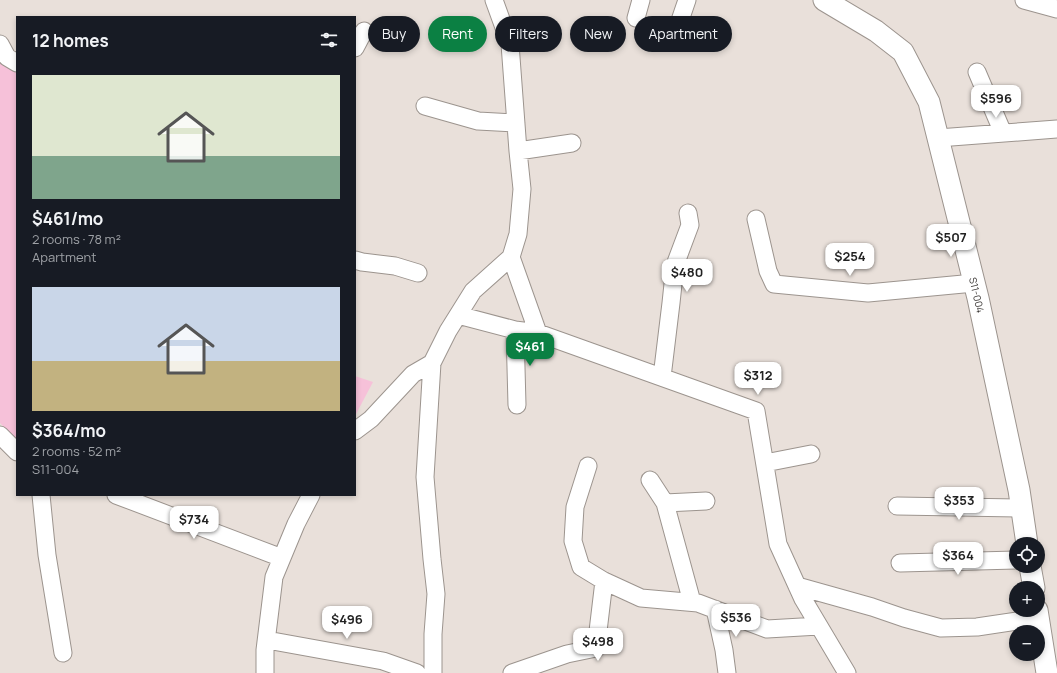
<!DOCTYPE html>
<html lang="en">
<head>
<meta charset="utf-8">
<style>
	:root { --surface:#171b24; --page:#20242c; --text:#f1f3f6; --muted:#9ea1a6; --accent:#0b8043 }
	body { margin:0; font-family:Manrope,sans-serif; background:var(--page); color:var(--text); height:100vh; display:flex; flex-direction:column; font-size:15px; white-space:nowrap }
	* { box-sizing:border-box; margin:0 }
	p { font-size:13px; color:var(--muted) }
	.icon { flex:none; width:22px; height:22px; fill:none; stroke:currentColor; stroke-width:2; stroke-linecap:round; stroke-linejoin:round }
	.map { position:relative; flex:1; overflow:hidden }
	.drawer { position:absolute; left:16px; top:16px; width:340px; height:480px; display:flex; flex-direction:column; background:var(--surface); border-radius:0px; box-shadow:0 2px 6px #0003 }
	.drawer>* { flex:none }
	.hud { position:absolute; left:368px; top:16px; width:380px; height:36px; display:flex; gap:8px }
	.buttons { position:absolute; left:1009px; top:537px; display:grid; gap:8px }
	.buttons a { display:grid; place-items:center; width:36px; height:36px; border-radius:50%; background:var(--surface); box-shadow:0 2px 6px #0003; font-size:20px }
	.price { position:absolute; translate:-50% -34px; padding:0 9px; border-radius:8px; background:#fff; color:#222; font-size:13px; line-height:26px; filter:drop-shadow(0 1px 2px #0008) }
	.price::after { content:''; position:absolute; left:50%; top:24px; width:12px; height:9px; margin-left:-6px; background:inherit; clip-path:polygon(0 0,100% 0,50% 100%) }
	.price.on { background:var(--accent); color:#fff }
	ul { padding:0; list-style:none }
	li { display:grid; align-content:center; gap:8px; height:212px; padding:0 16px }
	li span { display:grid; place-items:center; height:124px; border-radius:0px; color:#555 }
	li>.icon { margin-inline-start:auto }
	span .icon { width:72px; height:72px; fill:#fffc; stroke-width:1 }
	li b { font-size:17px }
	h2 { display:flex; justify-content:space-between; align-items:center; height:48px; padding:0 16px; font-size:17px }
	.tag { padding:0 14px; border-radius:18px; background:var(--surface); box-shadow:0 2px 6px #0003; font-size:14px; line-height:36px }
	.tag.on { background:var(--accent); color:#fff }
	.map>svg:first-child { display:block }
	.green { fill:#f6c1d9 }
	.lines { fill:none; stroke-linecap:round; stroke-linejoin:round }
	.minor-casing { stroke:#9c948e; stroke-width:19 }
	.tertiary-casing { stroke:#9c948e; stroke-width:23 }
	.minor { stroke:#fff; stroke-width:17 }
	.tertiary { stroke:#fff; stroke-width:21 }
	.labels { text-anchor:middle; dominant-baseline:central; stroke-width:3; stroke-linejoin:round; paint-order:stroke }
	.street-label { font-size:10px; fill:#393533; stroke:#fff }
</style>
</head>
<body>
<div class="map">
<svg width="1057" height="673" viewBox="0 0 1057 673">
	<rect width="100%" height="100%" fill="#e9e0da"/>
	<path class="green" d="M0 59 17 71V441L0 423Z
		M355 376 373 382 355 416Z"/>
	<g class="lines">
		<defs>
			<path id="minor" d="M1024 0 1057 9
				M636 18 641 0
				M674 38 687 0
				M0 44 7 57 17 63
				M355 48 364 31
				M977 72 1003 133
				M425 106 478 121 516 123
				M938 138 1057 129
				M518 151 572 143
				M756 219 768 271 774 284 868 293 974 283
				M511 257 538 333 756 411 778 544 803 599 847 673
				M355 260 362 262 395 266 418 273
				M458 315 515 330 538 333
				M515 330 517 405
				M432 363 425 477 432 559 436 594 433 634V673
				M662 377 671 303 675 265 690 225 688 213
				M355 431 371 419 413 374 432 363 448 331 473 291 511 257 518 234 522 189 518 151 510 44 494 0
				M0 435 17 452
				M765 463 811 454
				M588 466 575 507 573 541 581 567 604 581 641 598 698 603 767 629 819 626
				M650 480 665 503 692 602
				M41 495 47 555 63 653
				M116 495 282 558
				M665 503 706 501
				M897 506 1022 508
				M900 563 1016 560
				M797 586 872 607 904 618 941 628 977 627 1038 618
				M715 609 724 650 727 673
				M267 640 383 661 417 673
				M265 673V650L274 577 296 524 311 495
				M512 673 567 654 596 648 604 581"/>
			<path id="tertiary" d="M824 0 876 31 903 52 929 102 978 298 1019 490 1027 544
				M1030 566 1034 588
				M1037 610 1047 673"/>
		</defs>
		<use href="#minor" class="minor-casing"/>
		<use href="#tertiary" class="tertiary-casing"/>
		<use href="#minor" class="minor"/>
		<use href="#tertiary" class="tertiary"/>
	</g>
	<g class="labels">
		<g class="street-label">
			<text transform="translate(977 295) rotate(77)">S11-004</text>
		</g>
	</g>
</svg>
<div class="buttons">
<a><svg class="icon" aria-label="locate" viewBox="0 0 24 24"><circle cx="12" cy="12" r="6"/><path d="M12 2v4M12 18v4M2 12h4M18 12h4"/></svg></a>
<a>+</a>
<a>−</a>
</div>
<b class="price" style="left:996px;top:119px">$596</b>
<b class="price" style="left:951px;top:258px">$507</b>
<b class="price" style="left:850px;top:277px">$254</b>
<b class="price" style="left:687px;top:293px">$480</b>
<b class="price on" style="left:530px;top:367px">$461</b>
<b class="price" style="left:758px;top:396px">$312</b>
<b class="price" style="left:959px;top:521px">$353</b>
<b class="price" style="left:194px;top:540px">$734</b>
<b class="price" style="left:958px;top:576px">$364</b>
<b class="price" style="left:736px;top:638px">$536</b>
<b class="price" style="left:347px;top:640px">$496</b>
<b class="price" style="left:598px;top:662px">$498</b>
<div class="hud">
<a class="tag">Buy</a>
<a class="tag on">Rent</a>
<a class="tag">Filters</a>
<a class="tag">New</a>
<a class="tag">Apartment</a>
</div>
<section class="drawer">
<h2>12 homes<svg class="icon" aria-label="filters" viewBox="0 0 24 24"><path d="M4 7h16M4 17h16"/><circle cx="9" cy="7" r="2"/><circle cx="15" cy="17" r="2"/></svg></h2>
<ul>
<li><span style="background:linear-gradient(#dfe7d0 65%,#7fa58c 0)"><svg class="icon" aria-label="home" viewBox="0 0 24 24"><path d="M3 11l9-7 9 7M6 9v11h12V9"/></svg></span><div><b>$461/mo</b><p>2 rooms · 78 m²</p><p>Apartment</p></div></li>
<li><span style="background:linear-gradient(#c9d6e8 60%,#c2b280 0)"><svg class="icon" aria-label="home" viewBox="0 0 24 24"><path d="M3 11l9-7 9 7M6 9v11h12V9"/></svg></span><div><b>$364/mo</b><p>2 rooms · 52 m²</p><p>S11-004</p></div></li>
</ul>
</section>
</div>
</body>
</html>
